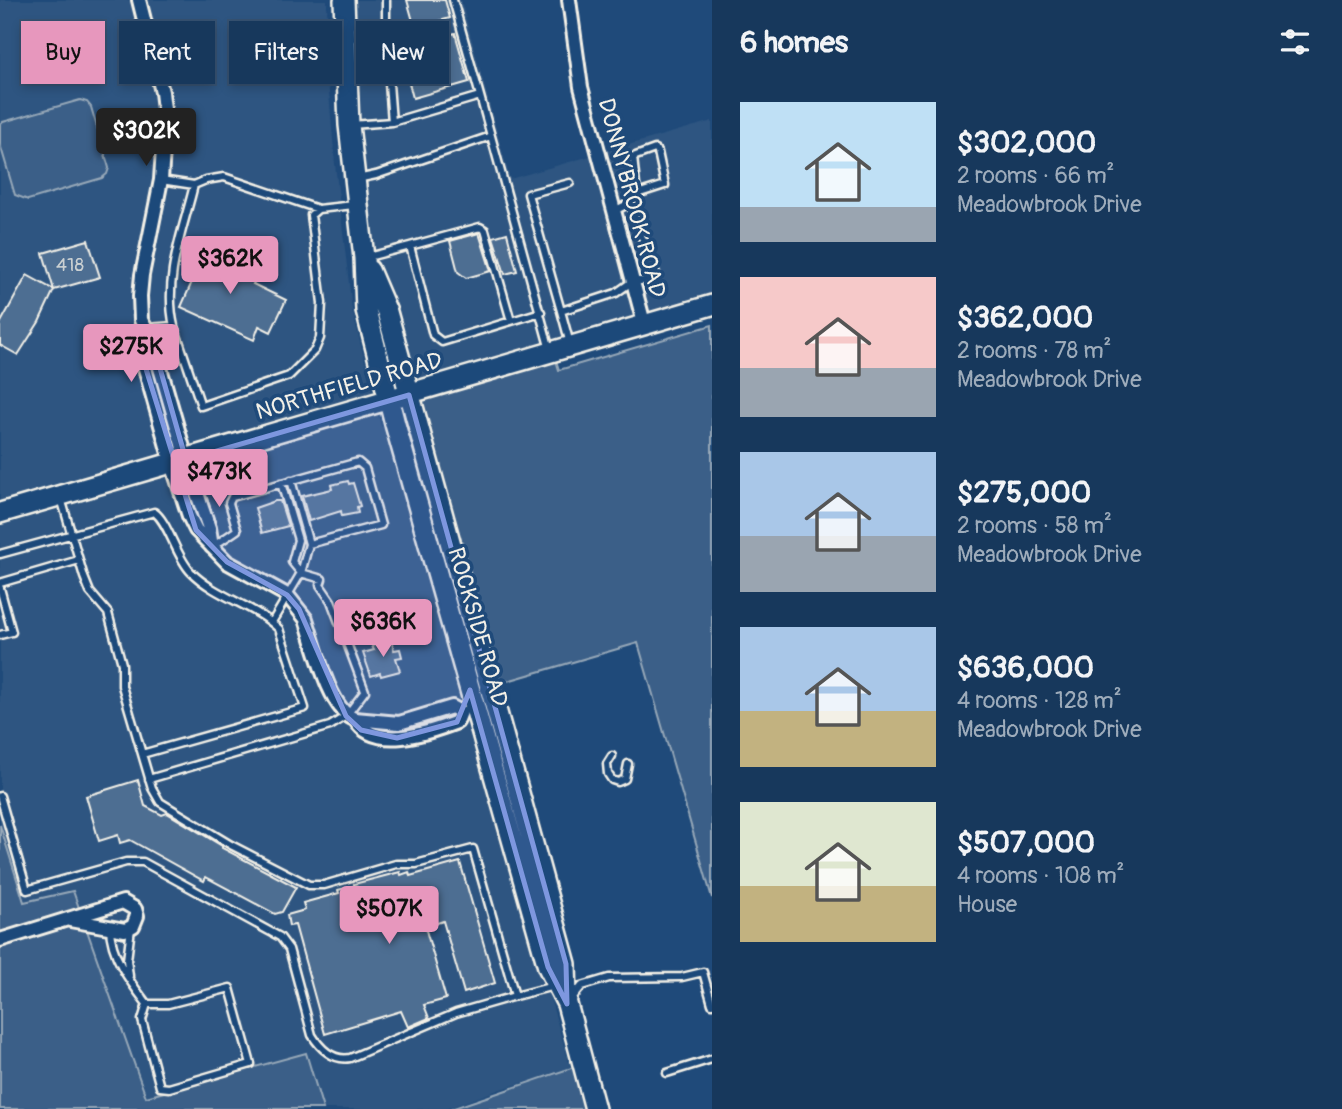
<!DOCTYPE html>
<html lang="en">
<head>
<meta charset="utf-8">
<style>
	:root { --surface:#17385c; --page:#203f62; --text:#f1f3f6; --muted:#9eacbb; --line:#365272; --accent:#e797bd }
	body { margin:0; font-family:Pangolin,sans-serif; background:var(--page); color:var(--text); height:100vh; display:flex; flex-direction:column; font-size:26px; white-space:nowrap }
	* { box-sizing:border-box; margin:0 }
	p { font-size:23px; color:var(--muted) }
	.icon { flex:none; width:38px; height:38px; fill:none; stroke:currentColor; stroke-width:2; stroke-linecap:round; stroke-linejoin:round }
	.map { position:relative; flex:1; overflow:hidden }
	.drawer { display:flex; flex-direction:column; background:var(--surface); width:630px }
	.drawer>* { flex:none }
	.top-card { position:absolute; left:21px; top:21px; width:584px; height:63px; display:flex; gap:14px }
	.price { position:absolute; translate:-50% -60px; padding:0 16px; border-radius:7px; background:var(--accent); color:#111; font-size:23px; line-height:46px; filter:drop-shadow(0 2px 4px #0008) }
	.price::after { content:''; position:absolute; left:50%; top:42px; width:21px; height:16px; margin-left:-10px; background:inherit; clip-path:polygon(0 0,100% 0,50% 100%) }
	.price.current { background:#222; color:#fff }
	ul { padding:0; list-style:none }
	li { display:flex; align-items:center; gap:21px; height:175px; padding:0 28px }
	li span { display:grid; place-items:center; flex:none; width:196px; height:140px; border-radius:0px; color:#555 }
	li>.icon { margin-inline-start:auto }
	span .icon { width:84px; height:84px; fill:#fffc; stroke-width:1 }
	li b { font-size:30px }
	h2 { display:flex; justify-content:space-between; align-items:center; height:84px; padding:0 28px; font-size:30px }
	.tag { padding:0 24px; border-radius:0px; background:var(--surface); box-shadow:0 4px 10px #0003,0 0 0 2px var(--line); font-size:24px; line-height:63px }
	.tag.current { background:var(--accent); color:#111 }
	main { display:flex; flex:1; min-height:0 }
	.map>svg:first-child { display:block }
	.built { fill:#2d5581 }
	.green { fill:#3a5f88; stroke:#97a8b8; stroke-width:2 }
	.building { fill:#4d6e92; stroke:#f4f1e8; stroke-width:2 }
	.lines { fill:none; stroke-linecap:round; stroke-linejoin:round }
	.lane-casing { stroke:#f4f1e8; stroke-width:11 }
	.street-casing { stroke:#f4f1e8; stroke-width:18 }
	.primary-casing { stroke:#f4f1e8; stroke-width:24 }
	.lane { stroke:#1f4a7a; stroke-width:6 }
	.street { stroke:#1f4a7a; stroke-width:12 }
	.primary { stroke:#1f4a7a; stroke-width:19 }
	.marked { fill:#7e97df; fill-opacity:0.2; stroke:#7e97df; stroke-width:5; stroke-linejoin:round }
	.labels { text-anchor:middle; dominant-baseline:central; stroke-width:7; stroke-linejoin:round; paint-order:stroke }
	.number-label { font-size:19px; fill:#cad0d2 }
	.street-label { font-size:23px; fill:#f4f1e8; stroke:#1f4a7a }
</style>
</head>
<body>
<main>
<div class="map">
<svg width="712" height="1109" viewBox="0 0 712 1109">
	<rect width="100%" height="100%" fill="#1f4a7a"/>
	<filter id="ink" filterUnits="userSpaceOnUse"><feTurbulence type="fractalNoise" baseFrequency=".0143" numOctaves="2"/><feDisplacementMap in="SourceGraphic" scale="14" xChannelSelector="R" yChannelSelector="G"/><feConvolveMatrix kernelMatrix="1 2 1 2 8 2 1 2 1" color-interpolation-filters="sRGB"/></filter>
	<g filter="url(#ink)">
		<path class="built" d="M0 0H327L328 80 335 164 352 309 381 426 389 432 441 613 451 662 571 1069 501 1089 446 1109H323L305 1053 146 1097 73 891 24 902 0 825Z
			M344 0H461L510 179 712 121V305L409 395 364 258Z"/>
		<path class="green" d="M80 100 87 102 91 107 109 168 107 174 102 178 28 200 15 195 0 144V125L3 122Z
			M712 325V898L638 643 490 686 409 395 553 351 559 370Z
			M0 825 24 902 73 891 146 1097 306 1053 323 1109H0Z
			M583 1064 595 1109H451Z"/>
		<path class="building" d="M407 0H445L450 18 415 28Z
			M455 33 469 82 413 98 405 68 418 64 413 46Z
			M479 233 491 271 466 278 458 272 450 241Z
			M507 233 517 271 505 274 493 237Z
			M88 240 100 277 54 290 43 253Z
			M195 250 237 268 240 262 259 271 253 284 286 300 271 332 259 326 254 340 181 307 192 282 182 277Z
			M27 275 54 290 39 322 18 355 0 345V324Z
			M348 481 349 484 353 483 360 506 357 507 358 513 342 516 341 511 309 521 302 496 332 489 331 485Z
			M275 501H280L288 526 262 533 255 508Z
			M391 640 394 650 400 649 402 657 396 658 400 671 381 676 380 673 371 676 363 653 374 650 372 646Z
			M138 780 145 806 162 815 167 813 222 846V848L296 887 282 912 275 914 206 877 204 881 130 840 120 843 118 835 99 841 86 796Z
			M460 862 495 983 464 993 443 921 425 927 446 999 424 1005 429 1018 408 1027 401 1011 325 1034 295 925 289 926 287 915 305 910 303 903 339 893 338 890 354 886V884L400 872 401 875 409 872 410 876Z"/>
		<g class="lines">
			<defs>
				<path id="lane" d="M386 0V45L392 122
					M480 96 550 350
					M351 125 392 122 480 96 453 0
					M357 179 376 175 491 136
					M194 185 206 180 224 177 318 209
					M630 201 641 236 650 250
					M614 211 628 204 637 194 633 157 655 149 658 152 665 185 637 194
					M410 246 480 227 485 230 511 321
					M368 257 410 246 433 335 442 342 541 312
					M561 311 528 194 570 183
					M174 326 201 406 289 376 315 350 320 338 322 303 311 215 318 209 354 205
					M147 328 174 326C163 278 183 231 194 185L161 180
					M570 344 561 311 616 293 633 281H653L657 276 656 273
					M281 483 298 540 292 562 301 573 309 544 291 480
					M61 498 84 577 90 592 108 613 122 664V686L152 788 160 802 231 845 309 885H324L396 864H416L473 849 515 996 554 986
					M212 547 237 530 229 503 232 497 358 462 365 468 381 525 309 544
					M0 554 154 512C168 521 176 557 191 572 216 597 254 605 279 629L305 708 142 754
					M0 583 79 560
					M0 588 12 632 0 635
					M612 756 607 764 608 774 612 780 618 782 625 779 628 764
					M149 779 330 726 346 716 365 691 331 601 320 585 322 579 301 573 272 622
					M0 796 27 890 126 862H143L280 937 289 949 312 1035C320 1048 333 1061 350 1058L456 1013 515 996
					M110 927C110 955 130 982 147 1004H168L230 988 251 1064 169 1088 160 1087 142 1020 147 1004
					M129 976 127 960 131 928
					M573 997 582 986 609 978 682 977 703 972 712 1004
					M667 1073 712 1059"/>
				<path id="street" d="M139 0 162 92 165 118 161 180 142 275 140 296 141 320 152 340 192 479 209 528 212 547
					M569 0 581 87 644 323
					M144 328 137 340 172 464 189 516 196 530 227 562 287 595 306 619C314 643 330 712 355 719
					M452 707 461 712 457 722C428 733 374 752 355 719L399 723Z
					M0 940 123 902 135 909 137 916 133 926 125 930 70 920"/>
				<path id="primary" d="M344 0 349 125 364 258 366 310 395 424 548 967 567 1004 595 1109
					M369 270 387 312 566 964 567 999
					M0 513 712 305"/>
			</defs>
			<use href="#lane" class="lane-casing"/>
			<use href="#street" class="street-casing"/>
			<use href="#primary" class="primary-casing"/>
			<use href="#lane" class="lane"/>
			<use href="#street" class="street"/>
			<use href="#primary" class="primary"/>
		</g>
	</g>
	<path class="marked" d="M144 328 152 340 186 460 409 395 566 964 567 1004 548 967 470 690 457 722 397 738 361 730 346 716 299 609 287 595 227 562 196 530 137 340Z"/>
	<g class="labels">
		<g class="number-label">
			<text x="70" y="265">418</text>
		</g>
		<g class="street-label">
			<text transform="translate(632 198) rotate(75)">DONNYBROOK ROAD</text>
			<text transform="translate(349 386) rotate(-16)">NORTHFIELD ROAD</text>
			<text transform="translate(478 627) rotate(74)">ROCKSIDE ROAD</text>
		</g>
	</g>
</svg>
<b class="price current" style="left:146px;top:168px">$302K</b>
<b class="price" style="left:230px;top:296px">$362K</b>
<b class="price" style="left:131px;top:384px">$275K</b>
<b class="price" style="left:219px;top:509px">$473K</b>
<b class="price" style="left:383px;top:659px">$636K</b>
<b class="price" style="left:389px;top:946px">$507K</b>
<div class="top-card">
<a class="tag current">Buy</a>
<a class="tag">Rent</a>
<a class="tag">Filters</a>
<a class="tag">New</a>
</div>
</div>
<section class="drawer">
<h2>6 homes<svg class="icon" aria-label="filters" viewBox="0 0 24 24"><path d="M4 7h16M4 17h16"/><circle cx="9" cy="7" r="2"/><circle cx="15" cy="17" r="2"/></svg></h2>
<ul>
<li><span style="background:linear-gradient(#bfe0f5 75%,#9aa5b1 0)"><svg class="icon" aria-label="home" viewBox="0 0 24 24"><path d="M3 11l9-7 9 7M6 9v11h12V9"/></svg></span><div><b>$302,000</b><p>2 rooms · 66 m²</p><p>Meadowbrook Drive</p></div></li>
<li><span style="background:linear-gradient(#f6c9c9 65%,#9aa5b1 0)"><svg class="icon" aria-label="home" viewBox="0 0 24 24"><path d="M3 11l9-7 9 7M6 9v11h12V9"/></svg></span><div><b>$362,000</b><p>2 rooms · 78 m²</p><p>Meadowbrook Drive</p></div></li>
<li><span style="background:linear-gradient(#a9c7e8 60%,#9aa5b1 0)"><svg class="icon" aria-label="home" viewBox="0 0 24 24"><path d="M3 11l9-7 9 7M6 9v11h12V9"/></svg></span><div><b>$275,000</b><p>2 rooms · 58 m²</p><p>Meadowbrook Drive</p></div></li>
<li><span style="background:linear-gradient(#a9c7e8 60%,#c2b280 0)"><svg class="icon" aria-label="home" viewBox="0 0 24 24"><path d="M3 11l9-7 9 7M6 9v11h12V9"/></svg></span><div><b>$636,000</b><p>4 rooms · 128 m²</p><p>Meadowbrook Drive</p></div></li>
<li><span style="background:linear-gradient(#dfe7d0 60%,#c2b280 0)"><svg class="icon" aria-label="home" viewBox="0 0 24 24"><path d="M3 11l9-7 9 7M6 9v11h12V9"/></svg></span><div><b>$507,000</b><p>4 rooms · 108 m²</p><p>House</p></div></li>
</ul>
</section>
</main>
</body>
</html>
